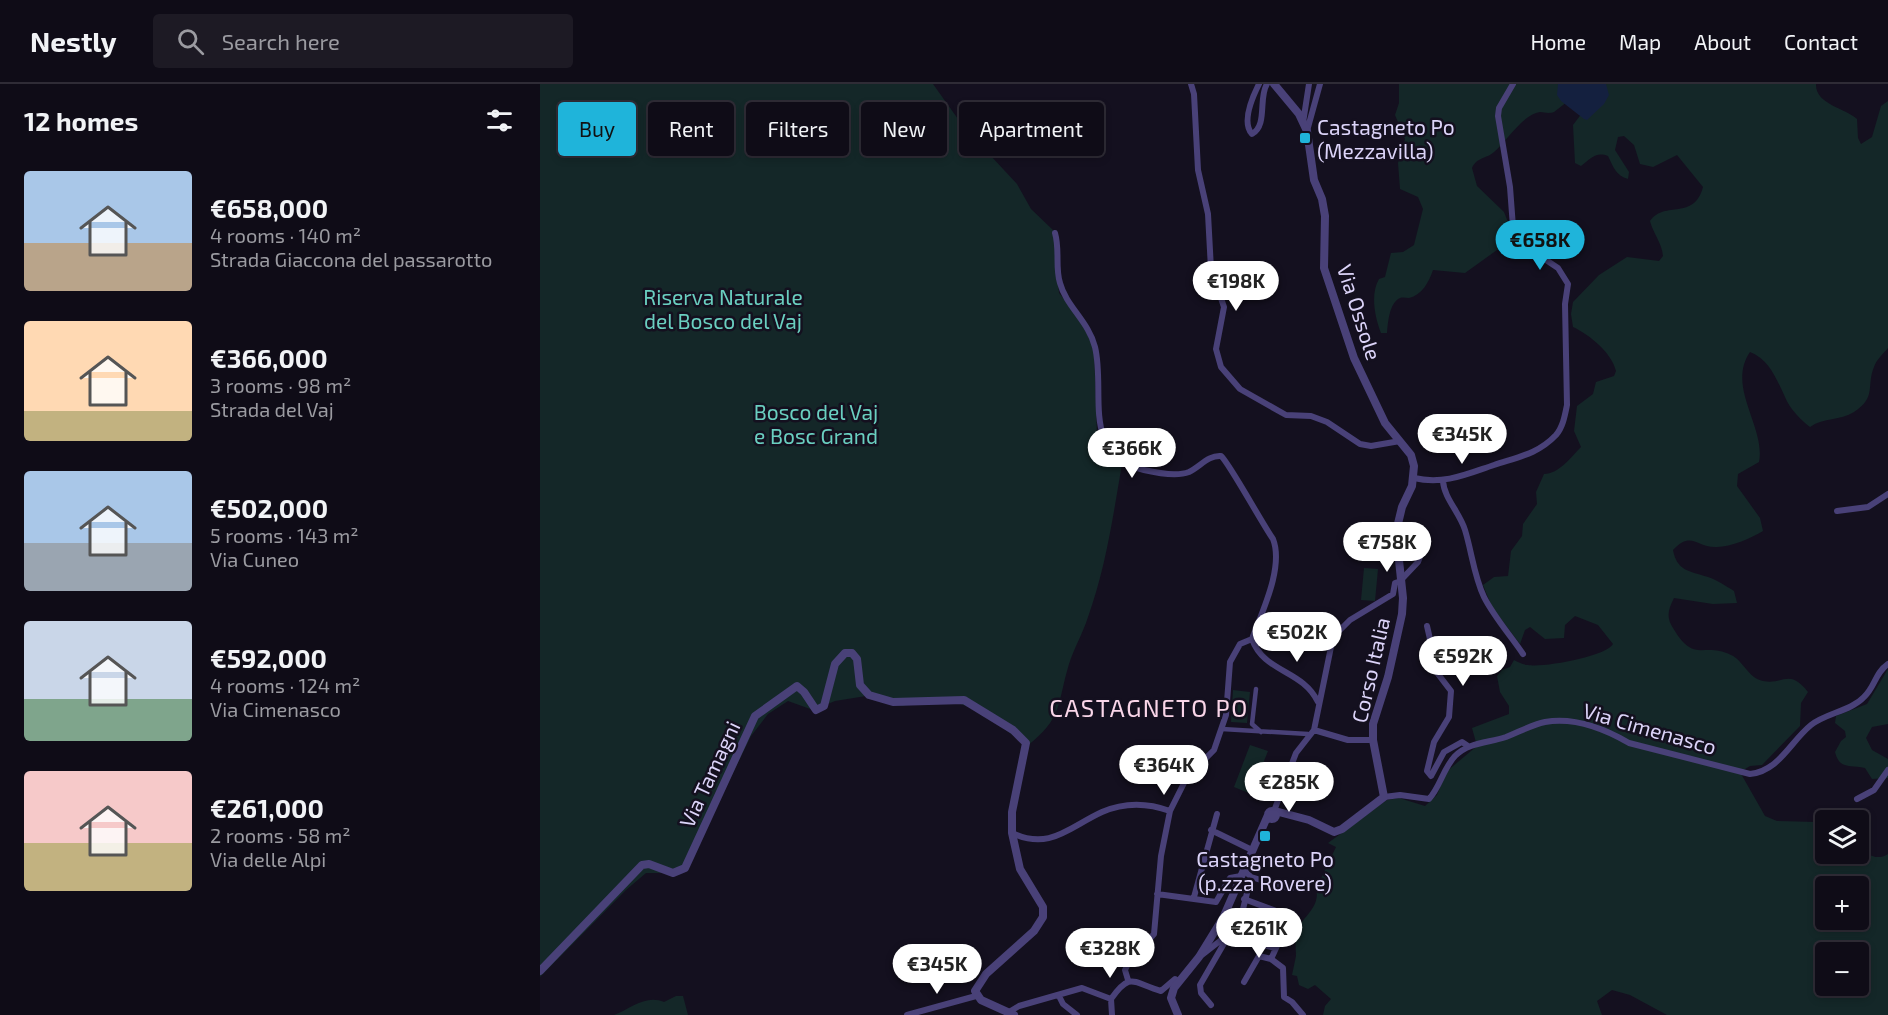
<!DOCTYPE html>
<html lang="en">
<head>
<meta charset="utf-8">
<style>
	:root { --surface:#0f0c17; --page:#1d1a24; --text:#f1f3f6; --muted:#9b9ba1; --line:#2f2c36; --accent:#1fb4da }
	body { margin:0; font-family:"Exo 2",sans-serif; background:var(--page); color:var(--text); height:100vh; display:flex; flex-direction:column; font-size:22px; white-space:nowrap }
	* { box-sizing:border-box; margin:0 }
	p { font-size:20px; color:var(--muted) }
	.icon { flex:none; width:33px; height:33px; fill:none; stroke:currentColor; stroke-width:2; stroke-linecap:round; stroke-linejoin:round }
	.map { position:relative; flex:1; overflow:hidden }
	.panel { display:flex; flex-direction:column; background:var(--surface); width:540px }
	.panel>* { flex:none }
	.banner { position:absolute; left:18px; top:18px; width:570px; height:54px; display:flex; gap:12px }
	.tools { position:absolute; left:1275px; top:726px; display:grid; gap:12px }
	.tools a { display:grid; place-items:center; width:54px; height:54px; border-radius:6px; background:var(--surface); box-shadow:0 3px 9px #0003,0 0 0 2px var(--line); font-size:30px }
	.price { position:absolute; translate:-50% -51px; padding:0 14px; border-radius:21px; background:#fff; color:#222; font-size:20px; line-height:39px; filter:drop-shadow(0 2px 3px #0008) }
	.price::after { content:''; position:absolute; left:50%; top:36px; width:18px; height:14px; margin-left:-9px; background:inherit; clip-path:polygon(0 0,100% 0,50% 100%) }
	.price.selected { background:var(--accent); color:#111 }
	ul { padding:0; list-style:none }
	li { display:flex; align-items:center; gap:18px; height:150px; padding:0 24px }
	li span { display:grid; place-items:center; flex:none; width:168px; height:120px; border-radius:6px; color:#555 }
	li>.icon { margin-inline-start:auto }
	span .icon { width:72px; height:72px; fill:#fffc; stroke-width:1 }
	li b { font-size:26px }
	h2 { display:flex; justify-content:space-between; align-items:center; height:72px; padding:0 24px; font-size:26px }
	.pill { padding:0 21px; border-radius:6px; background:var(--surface); box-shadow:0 3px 9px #0003,0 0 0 2px var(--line); font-size:21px; line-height:54px }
	.pill.selected { background:var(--accent); color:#111 }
	header { display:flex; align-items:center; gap:36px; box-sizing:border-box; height:84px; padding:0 30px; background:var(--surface); border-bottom:2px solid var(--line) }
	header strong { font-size:28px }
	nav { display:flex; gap:33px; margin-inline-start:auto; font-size:21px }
	.search { width:420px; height:54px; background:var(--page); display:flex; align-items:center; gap:15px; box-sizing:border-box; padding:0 21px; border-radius:6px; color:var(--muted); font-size:22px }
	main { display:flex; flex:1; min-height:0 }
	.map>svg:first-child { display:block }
	.green { fill:#142728; fill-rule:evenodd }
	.water { fill:#14203f }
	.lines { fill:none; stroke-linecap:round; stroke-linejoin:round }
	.pedestrian { stroke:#494178; stroke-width:4.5 }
	.minor { stroke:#494178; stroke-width:6 }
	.tertiary { stroke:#494178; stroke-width:8 }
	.poi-dot { fill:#1fb4da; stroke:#14101f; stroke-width:2 }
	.labels { text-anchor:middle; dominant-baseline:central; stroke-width:5; stroke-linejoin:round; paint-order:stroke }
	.poi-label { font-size:21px; fill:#dcd4f9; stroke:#14101f; text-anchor:start }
	.park-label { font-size:21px; fill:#6acfc0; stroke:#14101f }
	.street-label { font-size:21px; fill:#dcd4f9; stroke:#14101f }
	.quarter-label { font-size:24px; letter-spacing:1.5px; fill:#f9d5e8; stroke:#14101f }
</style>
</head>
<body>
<header>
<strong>Nestly</strong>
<div class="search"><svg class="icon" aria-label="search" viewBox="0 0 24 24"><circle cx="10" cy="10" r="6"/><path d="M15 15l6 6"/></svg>Search here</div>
<nav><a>Home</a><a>Map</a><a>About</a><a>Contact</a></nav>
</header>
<main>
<section class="panel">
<h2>12 homes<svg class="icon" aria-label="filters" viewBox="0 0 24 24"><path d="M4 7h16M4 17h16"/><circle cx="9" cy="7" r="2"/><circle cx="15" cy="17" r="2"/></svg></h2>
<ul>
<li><span style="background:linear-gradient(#a9c7e8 60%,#b9a48a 0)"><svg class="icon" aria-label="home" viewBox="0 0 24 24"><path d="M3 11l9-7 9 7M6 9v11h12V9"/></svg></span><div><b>€658,000</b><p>4 rooms · 140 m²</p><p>Strada Giaccona del passarotto</p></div></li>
<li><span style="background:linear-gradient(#ffd9b3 75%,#c2b280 0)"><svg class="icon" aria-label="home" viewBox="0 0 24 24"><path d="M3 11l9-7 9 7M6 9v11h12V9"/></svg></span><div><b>€366,000</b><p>3 rooms · 98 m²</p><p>Strada del Vaj</p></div></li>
<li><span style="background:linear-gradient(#a9c7e8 60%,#9aa5b1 0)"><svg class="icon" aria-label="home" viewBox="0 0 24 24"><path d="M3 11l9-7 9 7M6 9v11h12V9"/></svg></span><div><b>€502,000</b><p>5 rooms · 143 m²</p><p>Via Cuneo</p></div></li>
<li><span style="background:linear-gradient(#c9d6e8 65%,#7fa58c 0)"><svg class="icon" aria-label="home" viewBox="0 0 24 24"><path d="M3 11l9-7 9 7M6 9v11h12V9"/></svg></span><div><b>€592,000</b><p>4 rooms · 124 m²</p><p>Via Cimenasco</p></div></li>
<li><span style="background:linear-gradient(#f6c9c9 60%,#c2b280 0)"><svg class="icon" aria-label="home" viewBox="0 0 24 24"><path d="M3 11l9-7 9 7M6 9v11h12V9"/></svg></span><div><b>€261,000</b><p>2 rooms · 58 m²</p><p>Via delle Alpi</p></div></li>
</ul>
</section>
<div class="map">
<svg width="1348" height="931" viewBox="0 0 1348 931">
	<rect width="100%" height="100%" fill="#14101f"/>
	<path class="green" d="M0 0H393L423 42 477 100 491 125 514 147 519 209 536 229 554 263 557 353 567 367 582 380C573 432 566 483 548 533 543 549 534 564 529 580 517 620 523 634 487 662L442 628 415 618 391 617 362 622 326 612 295 617 273 626 248 617 228 630 211 652 153 771 138 789H106L86 806 0 893Z
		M859 0H1050L1014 28C1008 30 1005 28 1000 28 983 30 966 58 954 68 946 75 937 73 932 84L937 102 964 128 977 161 969 166H957L925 189 893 186C889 198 882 211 869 214 866 214 863 213 860 214 849 219 848 239 847 249H841C835 234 830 210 839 195L845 193 851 169 863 168 874 161 883 125 878 113 860 105 858 79 865 55 855 31 859 19Z
		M1064 0H1276C1275 20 1305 24 1317 35L1318 54 1321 60 1332 53 1341 22 1348 17V264C1344 269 1336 276 1334 283 1326 302 1337 313 1314 328 1300 337 1284 333 1270 343 1260 335 1250 325 1245 313 1237 296 1229 275 1210 268 1186 303 1226 343 1219 378L1198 390 1197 402 1220 434 1223 447C1211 454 1191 463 1177 463 1156 464 1152 446 1133 466 1137 487 1149 487 1168 493 1177 496 1186 502 1194 507L1197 519 1173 520 1134 514C1128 526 1126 533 1133 544 1155 581 1163 557 1191 571 1203 576 1208 594 1223 597 1244 601 1249 584 1268 608L1261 619 1260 642 1222 681 1210 682 1200 688 1225 732 1237 737 1276 738 1285 741 1286 770H1318L1319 764C1328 771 1337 777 1348 770V931H1127L1090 911 1072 906 1057 917 1062 931H783L785 922 791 915 775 901 768 905 759 901 757 892 752 891 756 872 755 847C763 834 781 822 776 805L796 763 788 759 847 716 859 714 885 722 897 711 906 688 937 662 932 644 969 630V622L960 608 957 592 962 586 970 583 974 576C978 578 983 581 988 581 1003 584 1067 572 1073 560L1058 541 1035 532 1025 541 1024 554 1005 555 990 543 985 546 980 560 952 523 943 501 954 493 968 492 971 467 982 452 983 440 997 420 996 408 1004 390C1019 390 1031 373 1041 363L1034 347 1037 322 1053 310 1056 298 1074 292 1076 287C1072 269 1050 251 1033 243L1031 230 1033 218 1059 191 1087 173 1119 177 1123 172C1122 159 1113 149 1110 137 1125 116 1154 137 1163 103L1137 71 1113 83 1100 80 1094 61 1084 52 1078 53 1075 66 1089 88 1088 95C1076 92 1073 82 1068 72 1056 67 1050 75 1041 82L1035 79 1033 41ZM1286 802H1318V836H1286ZM1286 868H1318V902H1286Z
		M824 484 838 485 835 517 821 516Z
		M1348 585V640L1332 643 1326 654 1332 666 1348 675V694L1332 695 1325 684C1311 680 1300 687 1295 668L1301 657 1306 653 1305 647 1295 639 1296 632 1327 620Z
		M693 606 710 608 707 639 691 638Z
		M710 661 728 667 711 710 694 703Z
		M136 912H143L148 931H74C90 925 106 910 124 918Z"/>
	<path class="water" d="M1018 0H1066L1069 11 1064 20 1047 36 1044 35 1021 17 1017 11Z"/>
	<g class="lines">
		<path class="pedestrian" d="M716 605 712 640 721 648
			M682 645 768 650"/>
		<path class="minor" d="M651 0 654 10 658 86 668 130 671 185 684 223 676 265 681 283 700 305 746 331 771 332 787 338 820 360 831 362 860 357
			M719 0C713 12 701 38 712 50 728 41 718 14 727 0
			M763 39 769 0
			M767 47 780 0
			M515 149C520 166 515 183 520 199 526 222 549 238 555 263 566 308 540 371 604 386 617 389 636 393 649 388 660 383 668 371 681 372 688 377 723 441 733 455 744 483 722 528 712 555
			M874 394C904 401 927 390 954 381 978 373 998 370 1016 351 1023 343 1025 331 1027 321L1025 220 1028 200 1018 184 994 168 973 143 970 103 958 32 959 24 973 0
			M903 397C904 414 920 429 925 446 932 469 934 492 944 513 954 533 971 552 983 570
			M1297 427 1328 423 1348 410
			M861 496 878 478 887 455
			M887 542 898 590 911 607 909 633 894 658 887 687 891 692 904 668 922 658 928 662
			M712 555C724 589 762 585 778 618
			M774 646 808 656H833
			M844 713 860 711 889 715C900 703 903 685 915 672 929 658 948 659 966 653 979 648 991 641 1005 638 1034 633 1065 645 1089 659L1210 690C1239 687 1250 658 1271 641 1286 629 1311 627 1324 613 1335 603 1335 589 1348 580
			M1317 715 1334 706 1348 686
			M734 727 756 669 774 646 791 563 798 548 810 536 853 510 855 499 861 497
			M671 746 712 766
			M472 749C510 767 529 743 562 728 585 718 608 719 630 727
			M711 793 751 805
			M617 810 676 818 690 794 701 792
			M654 813 677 730
			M704 815 755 834 751 845 743 849 731 875 743 884 744 913 752 918 763 931
			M697 832 743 849
			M688 848 702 856 736 864
			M662 871 685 853 703 825 711 793 704 786
			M588 896 585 886 588 880 614 850 621 772 630 727 647 693 674 666 686 631 690 578 700 560 712 555
			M704 898 719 872 731 875
			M519 912 523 920 537 931
			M571 915C591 887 593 899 621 907L635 895 639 898
			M571 915 572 931
			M671 921 661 909 660 901 686 856 685 853
			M469 928 479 922 542 904 571 915
			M367 931 436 912"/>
		<path class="tertiary" d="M734 0 759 30 767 47 774 96 782 115 785 132 784 184 814 274 845 339 871 371 874 382 872 402 862 423 856 448 863 514 862 530 848 593 833 640V656L844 713 802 745 794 748 769 736 735 727
			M728 731a4 4 0 1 1 8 0a4 4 0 1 1-8 0Z
			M0 887 102 781 109 780 133 789 145 784 215 632 257 602 264 608 276 626 284 622 295 580 305 569H312L317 575 320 601 329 611 353 618 424 616 473 646 486 659 472 728V749L480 785 503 823V833L494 847 446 890 435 907 441 916 474 931
			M638 931 631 914 634 904 659 873 683 834 728 731"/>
	</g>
	<g class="poi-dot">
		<rect x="759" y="48" width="12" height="12" rx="3"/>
		<rect x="719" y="746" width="12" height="12" rx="3"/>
	</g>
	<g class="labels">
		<g class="poi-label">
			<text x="777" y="42">Castagneto Po<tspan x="777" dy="24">(Mezzavilla)</tspan></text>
			<text x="725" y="774" text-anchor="middle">Castagneto Po<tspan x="725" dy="24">(p.zza Rovere)</tspan></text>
		</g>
		<g class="park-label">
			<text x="183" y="212">Riserva Naturale<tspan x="183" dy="24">del Bosco del Vaj</tspan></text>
			<text x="276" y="327">Bosco del Vaj<tspan x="276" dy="24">e Bosc Grand</tspan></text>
		</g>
		<g class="street-label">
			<text transform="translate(820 228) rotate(72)">Via Ossole</text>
			<text transform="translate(830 586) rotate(-77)">Corso Italia</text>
			<text transform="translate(1110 644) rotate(16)">Via Cimenasco</text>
			<text transform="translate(169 690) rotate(-65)">Via Tamagni</text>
		</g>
		<g class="quarter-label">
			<text x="609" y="623">CASTAGNETO PO</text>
		</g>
	</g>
</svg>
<div class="tools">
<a><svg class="icon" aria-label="layers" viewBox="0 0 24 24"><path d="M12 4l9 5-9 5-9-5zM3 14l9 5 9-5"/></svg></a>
<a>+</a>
<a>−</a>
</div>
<b class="price selected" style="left:1000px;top:187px">€658K</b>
<b class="price" style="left:696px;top:228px">€198K</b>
<b class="price" style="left:922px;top:381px">€345K</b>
<b class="price" style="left:592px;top:395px">€366K</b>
<b class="price" style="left:847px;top:489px">€758K</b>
<b class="price" style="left:757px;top:579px">€502K</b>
<b class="price" style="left:923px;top:603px">€592K</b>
<b class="price" style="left:624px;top:712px">€364K</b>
<b class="price" style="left:749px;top:729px">€285K</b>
<b class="price" style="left:719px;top:875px">€261K</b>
<b class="price" style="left:570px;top:895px">€328K</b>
<b class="price" style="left:397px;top:911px">€345K</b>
<div class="banner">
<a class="pill selected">Buy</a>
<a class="pill">Rent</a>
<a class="pill">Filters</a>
<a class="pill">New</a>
<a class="pill">Apartment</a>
</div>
</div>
</main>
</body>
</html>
